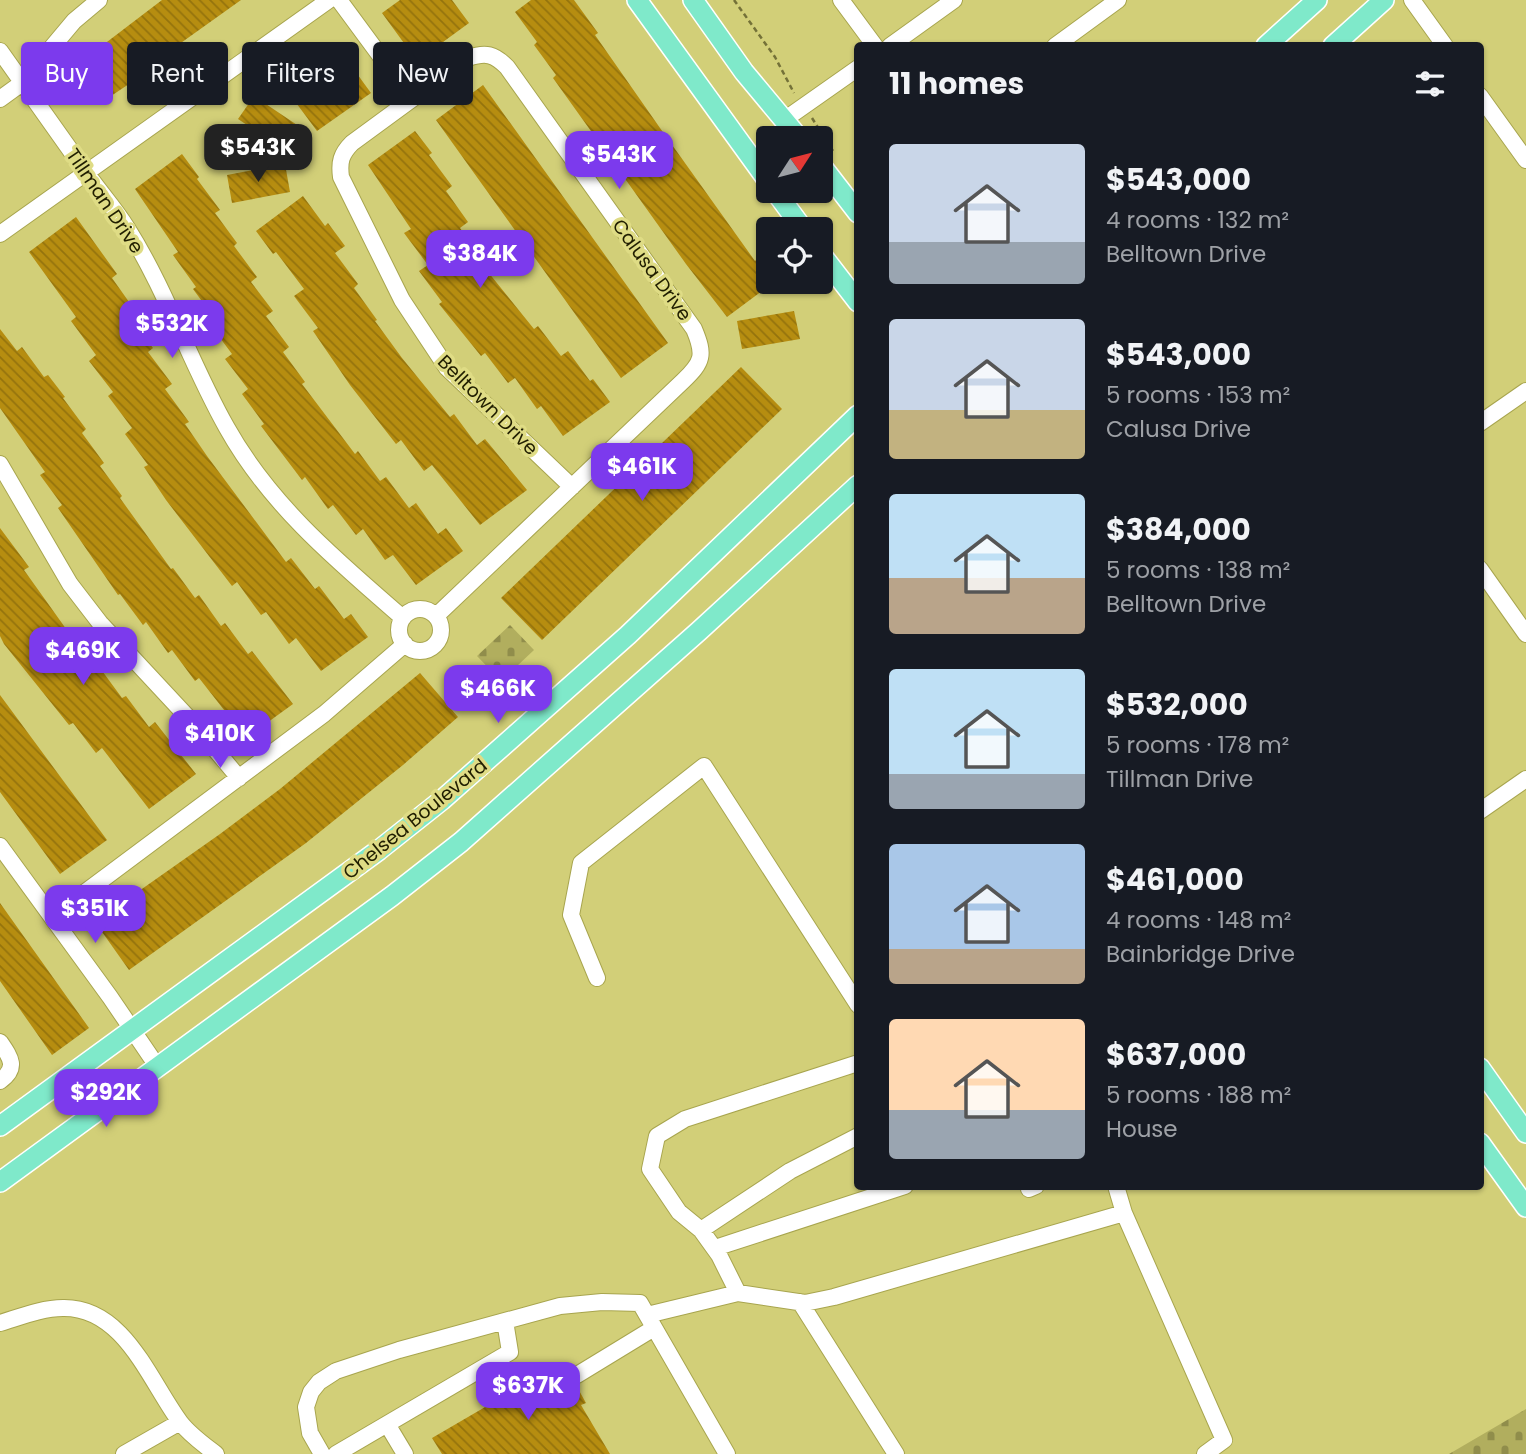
<!DOCTYPE html>
<html lang="en">
<head>
<meta charset="utf-8">
<style>
	:root { --surface:#171b24; --page:#242831; --text:#f1f3f6; --muted:#9ea1a6; --accent:#7c3aed }
	body { margin:0; font-family:Poppins,sans-serif; background:var(--page); color:var(--text); height:100vh; display:flex; flex-direction:column; font-size:26px; white-space:nowrap }
	* { box-sizing:border-box; margin:0 }
	p { font-size:23px; color:var(--muted) }
	.icon { flex:none; width:38px; height:38px; fill:none; stroke:currentColor; stroke-width:2; stroke-linecap:round; stroke-linejoin:round }
	.map { position:relative; flex:1; overflow:hidden }
	.sheet { position:absolute; left:854px; top:42px; width:630px; height:1148px; display:flex; flex-direction:column; background:var(--surface); border-radius:7px; box-shadow:0 2px 5px #0004 }
	.sheet>* { flex:none }
	.guide { position:absolute; left:21px; top:42px; width:665px; height:63px; display:flex; gap:14px }
	.needle { width:46px; rotate:54deg }
	.tools { position:absolute; left:756px; top:126px; display:grid; gap:14px }
	.tools a { display:grid; place-items:center; width:77px; height:77px; border-radius:7px; background:var(--surface); box-shadow:0 2px 5px #0004; font-size:35px }
	.price { position:absolute; translate:-50% -60px; padding:0 16px; border-radius:14px; background:var(--accent); color:#fff; font-size:23px; line-height:46px; filter:drop-shadow(0 2px 4px #0008) }
	.price::after { content:''; position:absolute; left:50%; top:42px; width:21px; height:16px; margin-left:-10px; background:inherit; clip-path:polygon(0 0,100% 0,50% 100%) }
	.price.selected { background:#222; color:#fff }
	ul { padding:0; list-style:none }
	li { display:flex; align-items:center; gap:21px; height:175px; padding:0 35px }
	li span { display:grid; place-items:center; flex:none; width:196px; height:140px; border-radius:7px; color:#555 }
	li>.icon { margin-inline-start:auto }
	span .icon { width:84px; height:84px; fill:#fffc; stroke-width:1 }
	li b { font-size:30px }
	h2 { display:flex; justify-content:space-between; align-items:center; height:84px; padding:0 35px; font-size:30px }
	.tag { padding:0 24px; border-radius:7px; background:var(--surface); box-shadow:0 2px 5px #0004; font-size:24px; line-height:63px }
	.tag.selected { background:var(--accent); color:#fff }
	.map>svg:first-child { display:block }
	.cemetery { fill:url(#cemetery-stones) }
	.building { fill:url(#building-back-hatch) }
	.lines { fill:none; stroke-linecap:round; stroke-linejoin:round }
	.minor-casing { stroke:#a8a54e; stroke-width:18 }
	.major-casing { stroke:#fff; stroke-width:22 }
	.path { stroke:#747138; stroke-width:2.5; stroke-dasharray:5 3.5; stroke-linecap:butt }
	.minor { stroke:#fff; stroke-width:16 }
	.major { stroke:#7fe9ca; stroke-width:19 }
	.labels { text-anchor:middle; dominant-baseline:central; stroke-width:7; stroke-linejoin:round; paint-order:stroke }
	.street-label { font-size:19px; fill:#201e00; stroke:#dfdc85 }
</style>
</head>
<body>
<div class="map">
<svg width="1526" height="1454" viewBox="0 0 1526 1454">
	<defs>
		<pattern id="cemetery-stones" width="16" height="16" patternUnits="userSpaceOnUse" patternTransform="scale(1.75)"><rect width="16" height="16" fill="#b1ae5e"/><path d="M2 7V4a2 2 0 0 1 4 0v3zM10 15v-3a2 2 0 0 1 4 0v3z" fill="#908d4b"/></pattern>
		<pattern id="building-back-hatch" width="6" height="6" patternUnits="userSpaceOnUse" patternTransform="scale(1.75)"><rect width="6" height="6" fill="#b68d10"/><path d="M-1 5l2 2M0 0l6 6M5-1l2 2" fill="none" stroke="#94730d"/></pattern>
	</defs>
	<rect width="100%" height="100%" fill="#d2cf78"/>
	<path class="cemetery" d="M510 625 534 650 501 681 477 656Z
		M1526 1409V1454H1449Z"/>
	<path class="building" d="M162 0H241L136 75 138 78 108 98 82 61Z
		M400 0H452L469 23 417 61 382 13Z
		M531 0H574L598 33 595 35 660 128 755 261 757 259 768 274V282H774L727 317 686 264 553 78 556 75 534 45 537 42 515 12Z
		M336 45 371 93 317 131 282 84Z
		M483 85 668 343 621 378 436 120Z
		M254 96 303 129 287 152 238 119Z
		M415 131 432 153 429 155 452 186 446 191 468 222 460 228 483 259 480 262 534 329 538 326 561 356 568 351 590 381 593 379 610 402 563 436 541 406 537 409 515 378 508 383 485 353 481 356 439 304 442 302 419 271 428 265 404 233 411 229 368 165Z
		M182 154 199 177 197 179 220 210 215 213 237 243 234 246 257 277 251 282 273 311 266 316 289 347 283 352 305 382 302 384 355 454 358 451 380 481 386 477 409 508 416 503 438 534 446 528 463 551 416 585 393 555 385 560 363 529 356 535 333 505 328 509 305 477 302 480 261 426 264 424 242 394 248 389 225 359 232 354 209 323 215 319 193 289 196 287 173 255 178 252 135 189Z
		M285 164 290 192 232 203 227 175Z
		M303 196 325 226 328 223 345 246 335 253 358 284 354 288 377 320 375 321 402 358 450 417 454 414 477 445 485 439 527 490 480 525 432 465 424 471 401 440 396 444 350 385 313 331 318 328 294 296 304 289 276 252 273 254 256 231Z
		M76 217 117 274 112 278 134 309 127 314 153 348 148 352 172 384 165 389 189 422 185 424 207 456 286 562 291 558 315 589 319 586 344 619 351 614 368 637 321 671 296 638 289 644 266 612 261 615 237 582 232 586 166 500 144 467 148 465 125 434 132 428 108 396 113 392 89 361 96 355 71 321 76 317 29 252Z
		M794 311 800 339 742 349 737 321Z
		M0 329 17 351 22 347 44 377 48 375 65 397 63 398 86 429 82 433 104 463 100 466 122 496 120 498 171 569 173 568 195 598 199 595 221 626 225 623 248 654 252 651 293 704 246 738 199 678 195 681 172 650 168 653 146 622 143 625 120 594 118 595 58 508 62 505 40 475 45 472 0 408Z
		M741 367 782 409 542 640 501 598Z
		M0 528 29 567 24 570 74 640 98 669 100 668 122 698 126 696 149 727 155 722 196 774 149 809 102 748 96 753 73 723 69 725 4 644 0 636Z
		M420 673 458 717 403 765 306 843 129 970 95 922 220 834 280 789Z
		M0 695 107 840 60 874 0 792Z
		M0 903 89 1028 52 1055 0 981Z
		M562 1362 567 1371 568 1380 576 1385 586 1403 581 1405 610 1454H442L432 1438Z"/>
	<g class="lines">
		<defs>
			<path id="minor" d="M339 0 412 99
				M841 0 875 46
				M1412 0 1445 46
				M890 46 954 0
				M1055 46 1118 0
				M0 51C28 90 55 129 83 168 97 189 114 207 127 228 167 291 190 363 227 428 270 505 337 561 403 618
				M1480 96 1526 160
				M0 99 22 83 74 21 99 0
				M784 120 858 68
				M0 234 329 0
				M1480 423 1526 391
				M0 464 70 584 100 623 194 724 239 778
				M1480 569 1526 634
				M399 630a21 21 0 1 1 42 0a21 21 0 1 1-42 0Z
				M436 616 683 381C703 362 705 355 694 329L507 67C494 54 486 52 468 58L352 143C341 154 339 162 341 177L402 300 447 368 572 487
				M1480 811 1526 779
				M0 846 110 997 157 1066
				M52 917 324 714 405 644
				M597 978 571 915 581 863 704 766 858 1005
				M0 1042C11 1058 18 1068 0 1081
				M858 1063 685 1119 657 1136 650 1169 679 1212 701 1230 790 1171 858 1136
				M1029 1189 1036 1186
				M1124 1213 1224 1440 1205 1454
				M701 1230 719 1255 738 1293
				M715 1248 905 1186
				M800 1302 896 1454
				M647 1315 738 1293 805 1303 834 1297 1124 1213 1116 1186
				M0 1323C20 1317 42 1308 63 1308 124 1307 149 1380 180 1422 190 1435 203 1444 216 1454
				M577 1375 654 1328
				M387 1424 405 1454
				M124 1454 180 1422
				M322 1454 310 1433 306 1407 311 1392 319 1382 336 1371 399 1350 560 1306 602 1302 640 1303 727 1454
				M336 1454 510 1352 505 1321"/>
			<path id="major" d="M637 0 768 181
				M693 0 744 72 799 138
				M1266 46 1317 0
				M1333 46 1384 0
				M821 165 858 213
				M775 191 803 229
				M821 254 858 302
				M1480 1068 1526 1133
				M0 1126 379 850 442 800 628 635 858 415
				M1480 1143 1526 1207
				M0 1182 392 896 461 842 699 631 858 485"/>
		</defs>
		<use href="#minor" class="minor-casing"/>
		<use href="#major" class="major-casing"/>
		<path class="path" d="M734 0 775 57 794 93
			M812 118 833 151"/>
		<use href="#minor" class="minor"/>
		<use href="#major" class="major"/>
	</g>
	<g class="labels">
		<g class="street-label">
			<text transform="translate(105 201) rotate(56)">Tillman Drive</text>
			<text transform="translate(652 270) rotate(54)">Calusa Drive</text>
			<text transform="translate(488 405) rotate(45)">Belltown Drive</text>
			<text transform="translate(415 819) rotate(-39)">Chelsea Boulevard</text>
		</g>
	</g>
</svg>
<div class="tools">
<a><svg class="needle" viewBox="-14 -14 28 28"><path d="M0-13l5 13h-10z" fill="#e53935"/><path d="M0 13l5-13h-10z" fill="#9ea1a6"/></svg></a>
<a><svg class="icon" aria-label="locate" viewBox="0 0 24 24"><circle cx="12" cy="12" r="6"/><path d="M12 2v4M12 18v4M2 12h4M18 12h4"/></svg></a>
</div>
<b class="price selected" style="left:258px;top:184px">$543K</b>
<b class="price" style="left:619px;top:191px">$543K</b>
<b class="price" style="left:480px;top:290px">$384K</b>
<b class="price" style="left:172px;top:360px">$532K</b>
<b class="price" style="left:642px;top:503px">$461K</b>
<b class="price" style="left:83px;top:687px">$469K</b>
<b class="price" style="left:498px;top:725px">$466K</b>
<b class="price" style="left:220px;top:770px">$410K</b>
<b class="price" style="left:95px;top:945px">$351K</b>
<b class="price" style="left:106px;top:1129px">$292K</b>
<b class="price" style="left:528px;top:1422px">$637K</b>
<div class="guide">
<a class="tag selected">Buy</a>
<a class="tag">Rent</a>
<a class="tag">Filters</a>
<a class="tag">New</a>
</div>
<section class="sheet">
<h2>11 homes<svg class="icon" aria-label="filters" viewBox="0 0 24 24"><path d="M4 7h16M4 17h16"/><circle cx="9" cy="7" r="2"/><circle cx="15" cy="17" r="2"/></svg></h2>
<ul>
<li><span style="background:linear-gradient(#c9d6e8 70%,#9aa5b1 0)"><svg class="icon" aria-label="home" viewBox="0 0 24 24"><path d="M3 11l9-7 9 7M6 9v11h12V9"/></svg></span><div><b>$543,000</b><p>4 rooms · 132 m²</p><p>Belltown Drive</p></div></li>
<li><span style="background:linear-gradient(#c9d6e8 65%,#c2b280 0)"><svg class="icon" aria-label="home" viewBox="0 0 24 24"><path d="M3 11l9-7 9 7M6 9v11h12V9"/></svg></span><div><b>$543,000</b><p>5 rooms · 153 m²</p><p>Calusa Drive</p></div></li>
<li><span style="background:linear-gradient(#bfe0f5 60%,#b9a48a 0)"><svg class="icon" aria-label="home" viewBox="0 0 24 24"><path d="M3 11l9-7 9 7M6 9v11h12V9"/></svg></span><div><b>$384,000</b><p>5 rooms · 138 m²</p><p>Belltown Drive</p></div></li>
<li><span style="background:linear-gradient(#bfe0f5 75%,#9aa5b1 0)"><svg class="icon" aria-label="home" viewBox="0 0 24 24"><path d="M3 11l9-7 9 7M6 9v11h12V9"/></svg></span><div><b>$532,000</b><p>5 rooms · 178 m²</p><p>Tillman Drive</p></div></li>
<li><span style="background:linear-gradient(#a9c7e8 75%,#b9a48a 0)"><svg class="icon" aria-label="home" viewBox="0 0 24 24"><path d="M3 11l9-7 9 7M6 9v11h12V9"/></svg></span><div><b>$461,000</b><p>4 rooms · 148 m²</p><p>Bainbridge Drive</p></div></li>
<li><span style="background:linear-gradient(#ffd9b3 65%,#9aa5b1 0)"><svg class="icon" aria-label="home" viewBox="0 0 24 24"><path d="M3 11l9-7 9 7M6 9v11h12V9"/></svg></span><div><b>$637,000</b><p>5 rooms · 188 m²</p><p>House</p></div></li>
</ul>
</section>
</div>
</body>
</html>
